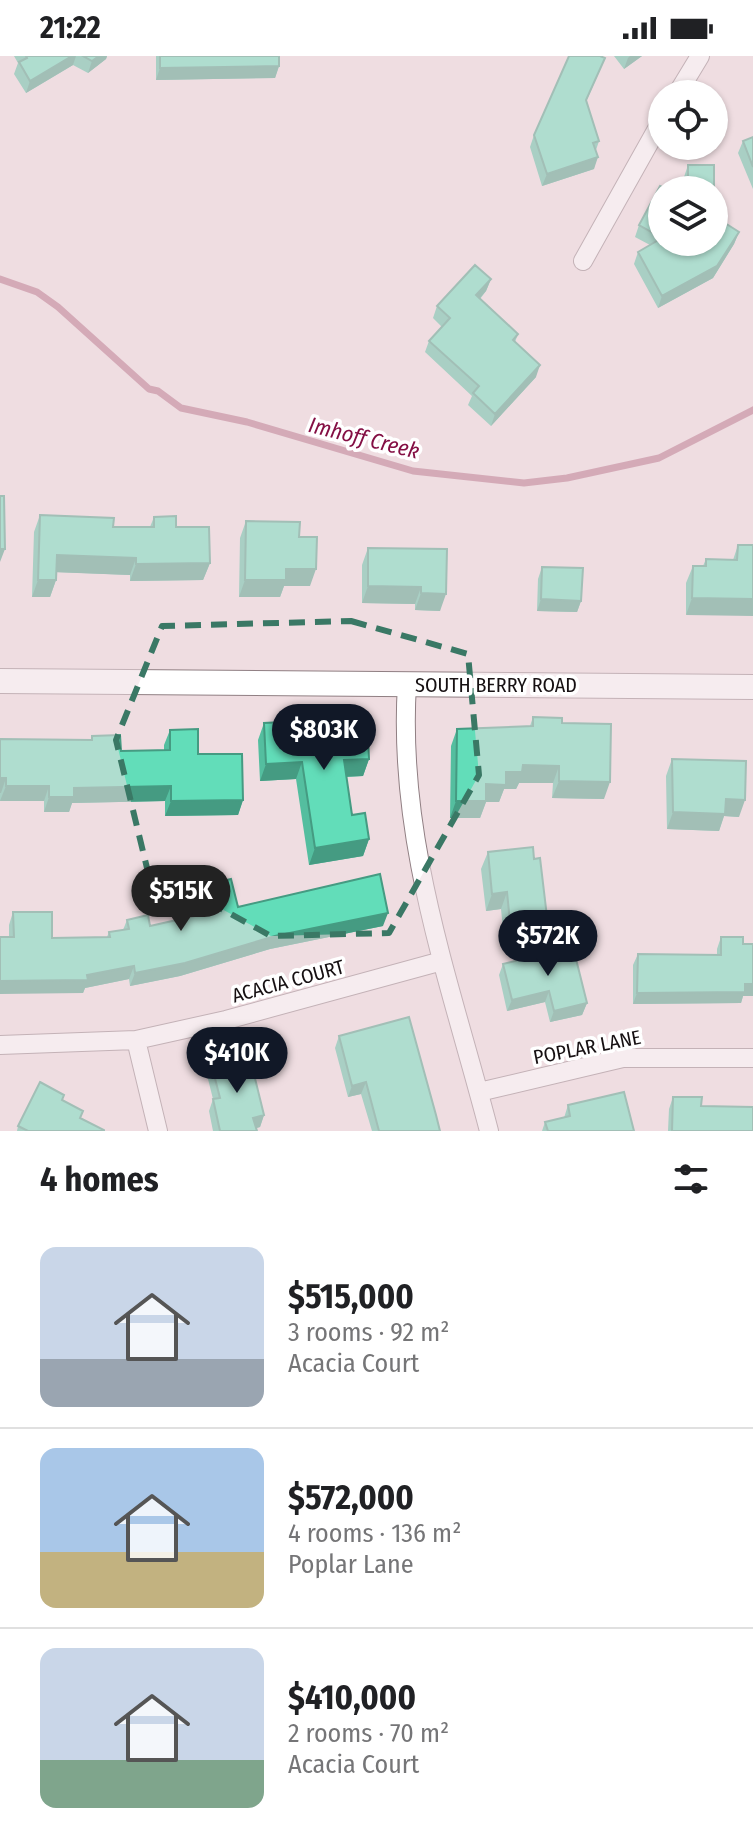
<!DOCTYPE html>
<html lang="en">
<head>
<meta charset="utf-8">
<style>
	:root { --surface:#fff; --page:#f2f2f2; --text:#202124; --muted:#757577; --line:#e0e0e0; --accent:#111827 }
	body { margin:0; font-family:"Fira Sans Condensed",sans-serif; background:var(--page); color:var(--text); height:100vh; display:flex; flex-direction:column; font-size:30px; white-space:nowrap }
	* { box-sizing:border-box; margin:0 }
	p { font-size:26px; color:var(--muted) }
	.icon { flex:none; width:44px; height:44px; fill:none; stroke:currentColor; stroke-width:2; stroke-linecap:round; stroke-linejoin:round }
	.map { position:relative; height:1075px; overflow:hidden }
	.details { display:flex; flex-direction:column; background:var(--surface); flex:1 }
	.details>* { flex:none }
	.buttons { position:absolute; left:648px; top:24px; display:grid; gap:16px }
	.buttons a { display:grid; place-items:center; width:80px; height:80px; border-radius:50%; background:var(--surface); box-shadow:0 2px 6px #0004; font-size:40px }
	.price { position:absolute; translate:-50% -68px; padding:0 18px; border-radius:28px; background:var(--accent); color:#fff; font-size:26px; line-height:52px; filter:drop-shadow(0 2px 4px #0008) }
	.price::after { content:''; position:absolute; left:50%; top:48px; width:24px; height:18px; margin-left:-12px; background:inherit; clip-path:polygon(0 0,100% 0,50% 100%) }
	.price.selected { background:#222; color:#fff }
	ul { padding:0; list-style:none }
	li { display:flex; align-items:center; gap:24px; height:200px; padding:0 40px }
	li+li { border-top:2px solid var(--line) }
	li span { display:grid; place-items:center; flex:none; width:224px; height:160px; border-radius:16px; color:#555 }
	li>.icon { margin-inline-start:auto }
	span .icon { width:96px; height:96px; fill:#fffc; stroke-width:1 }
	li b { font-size:34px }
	h2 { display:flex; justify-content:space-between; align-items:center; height:96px; padding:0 40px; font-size:34px }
	.status { display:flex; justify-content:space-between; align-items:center; height:56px; padding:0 40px; background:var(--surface); direction:ltr }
	.status svg { height:22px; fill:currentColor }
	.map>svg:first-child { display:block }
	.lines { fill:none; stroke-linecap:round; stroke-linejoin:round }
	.stream { stroke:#b46e83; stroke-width:7 }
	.minor-casing { stroke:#907f83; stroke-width:20 }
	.tertiary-casing { stroke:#907f83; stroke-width:26 }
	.minor { stroke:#fff; stroke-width:18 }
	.tertiary { stroke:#fff; stroke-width:24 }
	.wall { fill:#54be9f }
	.shaded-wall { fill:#459b82 }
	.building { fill:#62ddb9; stroke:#459b82; stroke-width:2 }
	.marked { fill:none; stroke:#3a7865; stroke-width:6; stroke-dasharray:16 10; stroke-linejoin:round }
	.labels { text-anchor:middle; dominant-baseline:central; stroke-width:7; stroke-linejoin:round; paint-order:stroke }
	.street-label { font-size:20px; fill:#161012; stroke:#fff }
	.water-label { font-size:22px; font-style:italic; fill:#840f44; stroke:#fff }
</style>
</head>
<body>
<div class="status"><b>21:22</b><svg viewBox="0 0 49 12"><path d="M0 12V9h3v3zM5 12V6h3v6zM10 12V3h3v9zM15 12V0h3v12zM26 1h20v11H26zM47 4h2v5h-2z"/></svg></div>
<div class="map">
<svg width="753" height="1075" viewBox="0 0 753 1075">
	<rect width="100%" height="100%" fill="#efdde1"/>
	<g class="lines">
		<path class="stream" d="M0 223 37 236 58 251 149 333 158 335 181 352 247 366 413 415 524 427 567 422 659 402 753 354"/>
		<defs>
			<path id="minor" d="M677 38 700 0
				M583 205 662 64
				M407 628C397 785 450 925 489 1075
				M136 984 158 1075
				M0 989 136 984 226 964 442 905
				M479 1036 623 1002H753"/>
			<path id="tertiary" d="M0 625 753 631"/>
		</defs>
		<use href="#minor" class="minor-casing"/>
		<use href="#tertiary" class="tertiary-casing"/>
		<use href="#minor" class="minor"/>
		<use href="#tertiary" class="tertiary"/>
	</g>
	<path class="wall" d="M14 0H107L106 3 88 17 73 9 26 37 14 18 18 7Z
		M156 0H279V10L275 22 156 24Z
		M614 0H642L624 13Z
		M600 14 586 46 599 85 596 94 594 113 542 130 530 91 534 79Z
		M753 81V133L738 97 743 85Z
		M688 109 714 134H684V121Z
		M639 169 739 176 734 188 713 222 658 252 634 208 638 196 650 189 635 181Z
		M491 223 486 235 480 243 518 278 515 286 536 321 491 370 468 349 472 340 425 296 429 285 442 271 433 262 437 250Z
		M40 459 113 471H150L154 461 176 471 210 507 203 524 130 525V519L57 516 56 524 50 541H32L34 476Z
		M246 465 299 481 310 530H284L280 541H239L240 482Z
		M738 489H753L686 559V527L693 510H703L706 503 733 504Z
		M368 492 447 493 440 555 415 554V548L362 547V509Z
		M542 511 581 545 577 556 537 555 538 523Z
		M533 661 562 667 604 743 552 742 553 727H519L516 733H504L499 746H486L480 762H450L451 690 457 673 530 670Z
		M264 667 369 703 363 720 346 721 352 759 369 783 363 800 309 809 296 723 260 725 258 684Z
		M170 674 198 698 243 744 238 759 165 760V745L72 747 69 756H44V745H0V683L91 684 92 680 121 695 164 694V689Z
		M672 703 739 761 724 760 719 775 667 773 666 720Z
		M488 796 541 878 504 883 501 853 486 855 481 813Z
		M210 828 238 851 383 870 270 893 180 920 130 930 129 923 85 932 83 937 9 881V869L13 856 52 882 107 881 109 876 123 874 127 864 150 870 210 857 205 841Z
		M721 881 743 940 741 947 633 948V909L638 898 717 899V893Z
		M503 908 587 947 582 959 550 966 545 946 507 955 499 919Z
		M339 980 440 1075H372L361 1038 348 1041 335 992Z
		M211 1007 264 1059 260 1071 256 1072 257 1075H213L209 1055 213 1043 207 1019Z
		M673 1041 701 1050 753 1075H668L669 1053Z
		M62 1044 81 1062 104 1075H17L18 1070Z
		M568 1049 634 1075H542L545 1066 564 1062Z"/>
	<path class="shaded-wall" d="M72 0H76L73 9 26 37 30 25Z
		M99 0H107L106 3 88 17 92 5Z
		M630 0H642L624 13 628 2Z
		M279 10 275 22 156 24 160 12Z
		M598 101 594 113 542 130 547 118Z
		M739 176 734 188 713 222 658 252 662 240Z
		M491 223 486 235 472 251 476 239Z
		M540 309 536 321 491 370 495 358Z
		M0 493H5L0 506Z
		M57 499 136 502 130 519 51 516Z
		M210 507 203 524 130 525 136 508Z
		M286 513H316L310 530H284L280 541H239L245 524Z
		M38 524H56L50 541H32Z
		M368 530 421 531 415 548 362 547Z
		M421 537 446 538 440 555 415 554Z
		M692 542 753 543V560L686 559Z
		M541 543 581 545 577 556 537 555Z
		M369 703 363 720 338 721 344 704Z
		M302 706 296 723 260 725 266 708Z
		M523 709 559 710 553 727H519L516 733H504L499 746H486L480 762H450L456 745 486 728 506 716Z
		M0 722H6L1 737H0Z
		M559 725 610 726 604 743 552 742Z
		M6 730H49L44 745H0Z
		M171 730 165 745 72 747 69 756H44L49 741 74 732Z
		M726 743 745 744 739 761 724 760 719 775 667 773 673 756Z
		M243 744 238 759 165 760 171 745Z
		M369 783 363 800 309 809 315 792Z
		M507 836 501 853 486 855 492 838Z
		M388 857 383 870 270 893 180 920 130 930 135 917 275 880Z
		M547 861 541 878 504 883 510 866Z
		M134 910 129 923 85 932 83 937 0 938V925L87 919Z
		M745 928H753V940H743L741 947 633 948 637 937Z
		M549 935 545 946 507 955 512 944Z
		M587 947 582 959 550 966 554 955Z
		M366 1026 361 1038 348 1041 352 1030Z
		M264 1059 260 1071 249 1074 253 1062Z"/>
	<path class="building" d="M26 0H72L30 25 19 6 27 2Z
		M83 0H99L92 5Z
		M160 0H279V10L160 12Z
		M569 0H600L605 2 586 44 599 85 593 87 598 101 547 118 534 79Z
		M753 81V111L743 85Z
		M688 109H714V152V134H688Z
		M660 130 668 134H662V182L639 169Z
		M714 160 739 176 717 210 662 240 638 196 662 182V186H714Z
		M475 209 491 223 476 239 518 278 513 284 540 309 495 358 473 337 479 330 429 285 450 262 437 250Z
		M0 440H4L5 493H0Z
		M40 459 114 462 113 471H154V461L176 460V471H209L210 507 136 508V502L57 499 56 524H38Z
		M246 465 300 466 299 481H317L316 513H286V524H245Z
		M738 489H753V543L692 542 693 510H706V503L737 504Z
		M368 492 447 493 446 538 421 537V531L368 530Z
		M542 511 583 512 581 545 541 543Z
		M533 661 562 662V667L611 668 610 726 559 725V710L523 709 522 716H506V729L486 728V745H456L457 673 533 670Z
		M367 662 369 703 344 704 352 759 365 757 369 783 315 792 302 706 266 708 264 667Z
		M198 673V698H242L243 744 171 745V730L74 732V741H49V730H6V722H0V683L92 684V680L120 679 121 695 170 694V674Z
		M672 703 746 705 745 744 726 743 725 758 673 756Z
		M533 791 534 803 540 802 547 861 510 866 507 836 492 838 488 796Z
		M380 818 388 857 275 880 185 907 135 917 134 910 87 919 88 924 0 925V881H14L13 856H52V882L110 881 109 876 129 873 127 864 148 859 150 870 217 855 210 828 231 823 238 851Z
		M721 881H743V888H753V928H745V936L637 937 638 898 721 899Z
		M573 891 587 947 554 955 549 935 512 944 503 908Z
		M409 961 436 1059 440 1075H379L366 1026 352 1030 339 980Z
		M249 998 264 1059 253 1062 257 1075H220L213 1043 220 1042 211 1007Z
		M40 1026 64 1039 62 1044 83 1055 80 1062 104 1074V1075H28L18 1070Z
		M624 1036 634 1075H548L545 1066 570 1060 568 1049Z
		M673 1041H702L701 1050 753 1051V1075H672Z"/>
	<path d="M0 0H753V1075H0ZM351 565 468 598 479 719 389 877 271 880 147 812 116 684 162 570Z" fill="#efdde1" fill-opacity=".55" fill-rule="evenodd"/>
	<path class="marked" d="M351 565 468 598 479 719 389 877 271 880 147 812 116 684 162 570Z"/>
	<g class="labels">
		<g class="street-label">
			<text x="496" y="629">SOUTH BERRY ROAD</text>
			<text transform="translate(288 925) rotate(-15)">ACACIA COURT</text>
			<text transform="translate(587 991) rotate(-11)">POPLAR LANE</text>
		</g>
		<g class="water-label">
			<text transform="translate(364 382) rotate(14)">Imhoff Creek</text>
		</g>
	</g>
</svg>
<div class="buttons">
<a><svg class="icon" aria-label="locate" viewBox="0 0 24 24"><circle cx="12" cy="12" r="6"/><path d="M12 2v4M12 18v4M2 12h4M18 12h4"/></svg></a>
<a><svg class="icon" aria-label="layers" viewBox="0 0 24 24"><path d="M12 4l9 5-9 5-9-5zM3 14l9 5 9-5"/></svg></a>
</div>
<b class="price" style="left:324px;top:716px">$803K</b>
<b class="price selected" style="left:181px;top:877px">$515K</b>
<b class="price" style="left:548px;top:922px">$572K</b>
<b class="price" style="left:237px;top:1039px">$410K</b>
</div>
<section class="details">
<h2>4 homes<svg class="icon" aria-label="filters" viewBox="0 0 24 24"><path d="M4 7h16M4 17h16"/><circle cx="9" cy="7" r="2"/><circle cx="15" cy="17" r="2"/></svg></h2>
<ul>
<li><span style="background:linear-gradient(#c9d6e8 70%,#9aa5b1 0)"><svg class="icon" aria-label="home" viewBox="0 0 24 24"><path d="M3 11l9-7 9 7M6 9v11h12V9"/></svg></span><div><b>$515,000</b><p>3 rooms · 92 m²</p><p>Acacia Court</p></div></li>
<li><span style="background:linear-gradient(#a9c7e8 65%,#c2b280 0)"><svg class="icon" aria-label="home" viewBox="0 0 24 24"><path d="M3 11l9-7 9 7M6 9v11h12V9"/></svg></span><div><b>$572,000</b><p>4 rooms · 136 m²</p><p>Poplar Lane</p></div></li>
<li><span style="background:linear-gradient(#c9d6e8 70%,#7fa58c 0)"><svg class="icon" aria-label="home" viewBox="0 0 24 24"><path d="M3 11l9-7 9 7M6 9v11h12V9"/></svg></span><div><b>$410,000</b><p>2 rooms · 70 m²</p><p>Acacia Court</p></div></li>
</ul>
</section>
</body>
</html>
